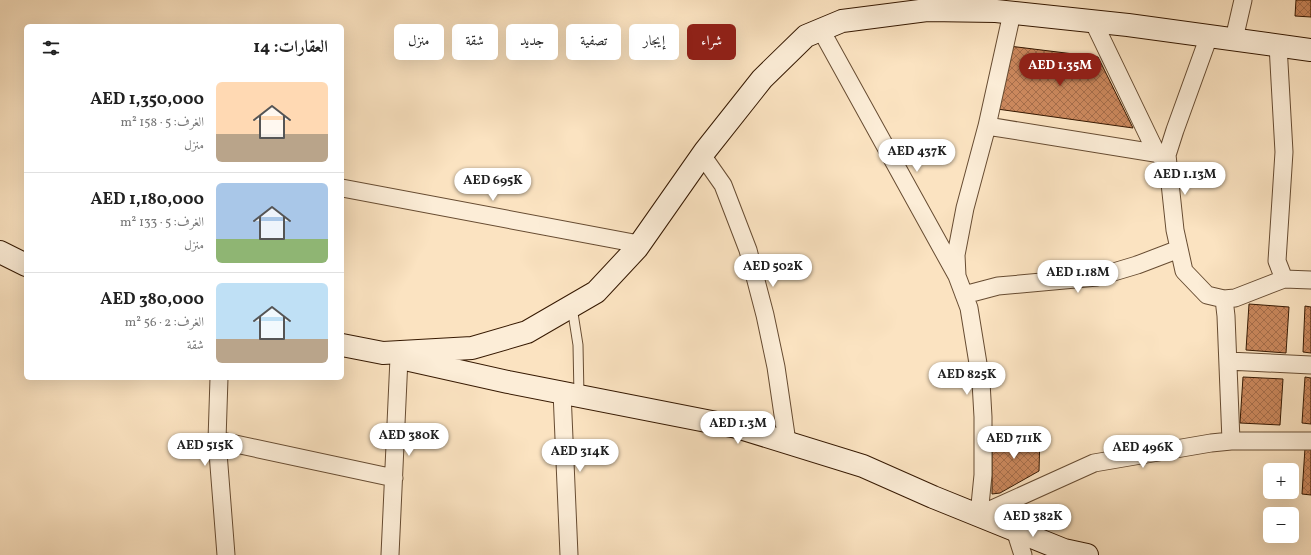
<!DOCTYPE html>
<html lang="ar">
<head>
<meta charset="utf-8">
<style>
	:root { --surface:#fff; --page:#f2f2f2; --text:#222; --muted:#767676; --line:#e0e0e0; --accent:#8f2418 }
	body { margin:0; font-family:Vollkorn,Amiri,serif; background:var(--page); color:var(--text); direction:rtl; height:100vh; display:flex; flex-direction:column; font-size:15px; white-space:nowrap }
	* { box-sizing:border-box; margin:0 }
	p { font-size:13px; color:var(--muted) }
	.icon { flex:none; width:22px; height:22px; fill:none; stroke:currentColor; stroke-width:2; stroke-linecap:round; stroke-linejoin:round }
	.map { position:relative; flex:1; overflow:hidden; direction:ltr }
	.side { position:absolute; left:24px; top:24px; width:320px; height:356px; display:flex; flex-direction:column; background:var(--surface); border-radius:6px; box-shadow:0 4px 16px #0002; direction:rtl }
	.side>* { flex:none }
	.hud { position:absolute; left:356px; top:24px; width:380px; height:36px; direction:rtl; display:flex; gap:8px }
	.buttons { position:absolute; left:1263px; top:463px; display:grid; gap:8px }
	.buttons a { display:grid; place-items:center; width:36px; height:36px; border-radius:6px; background:var(--surface); box-shadow:0 4px 16px #0002; font-size:20px }
	.price { position:absolute; translate:-50% -34px; padding:0 9px; border-radius:14px; background:#fff; color:#222; font-size:13px; line-height:26px; filter:drop-shadow(0 1px 2px #0008) }
	.price::after { content:''; position:absolute; left:50%; top:24px; width:12px; height:9px; margin-left:-6px; background:inherit; clip-path:polygon(0 0,100% 0,50% 100%) }
	.price.selected { background:var(--accent); color:#fff }
	ul { padding:0; list-style:none }
	li { display:flex; align-items:center; gap:12px; height:100px; padding:0 16px }
	li+li { border-top:1px solid var(--line) }
	li span { display:grid; place-items:center; flex:none; width:112px; height:80px; border-radius:6px; color:#555 }
	li>.icon { margin-inline-start:auto }
	span .icon { width:48px; height:48px; fill:#fffc; stroke-width:1 }
	li b { font-size:17px }
	h2 { display:flex; justify-content:space-between; align-items:center; height:48px; padding:0 16px; font-size:17px }
	.tag { padding:0 14px; border-radius:6px; background:var(--surface); box-shadow:0 4px 16px #0002; font-size:14px; line-height:36px }
	.tag.selected { background:var(--accent); color:#fff }
	.map>svg:first-child { display:block }
	.building { fill:url(#building-cross-hatch); stroke:#361902 }
	.lines { fill:none; stroke-linecap:round; stroke-linejoin:round }
	.lane-casing { stroke:#674c32; stroke-width:11 }
	.street-casing { stroke:#674c32; stroke-width:19 }
	.secondary-casing { stroke:#361902; stroke-width:24 }
	.lane { stroke:#fcedd7; stroke-width:9 }
	.street { stroke:#fcedd7; stroke-width:17 }
	.secondary { stroke:#fcedd7; stroke-width:22 }
</style>
</head>
<body>
<div class="map">
<svg width="1311" height="555" viewBox="0 0 1311 555">
	<defs>
		<pattern id="building-cross-hatch" width="8" height="8" patternUnits="userSpaceOnUse"><rect width="8" height="8" fill="#cb885d"/><path d="M0 0l8 8M0 8l8-8" fill="none" stroke="#a66e4b"/></pattern>
	</defs>
	<rect width="100%" height="100%" fill="#fbe3c1"/>
	<filter id="stains"><feTurbulence type="fractalNoise" baseFrequency=".005" numOctaves="4"/><feColorMatrix values="0 0 0 0 .2 0 0 0 0 .09 0 0 0 0 .02 0 0 0 .5 -.17"/></filter>
	<radialGradient id="worn" r=".72"><stop offset=".6" stop-color="#630" stop-opacity="0"/><stop offset="1" stop-color="#630" stop-opacity=".3"/></radialGradient>
	<path class="building" d="M1296 0H1311V17L1295 16Z
		M1009 46 1098 57 1133 128 997 109Z
		M1249 304 1289 307 1286 353 1246 350Z
		M1305 306 1311 307V353L1303 352Z
		M1243 377 1283 379 1280 425 1240 423Z
		M1305 377 1311 378V424L1302 423Z
		M1040 434 1039 471 1000 493 992 494V436Z
		M1305 448 1311 449V495L1302 494Z"/>
	<g class="lines">
		<defs>
			<path id="lane" d="M572 307 578 345 579 396"/>
			<path id="street" d="M1012 13 987 126 1167 155
				M1093 21 1157 154
				M821 30 957 276 956 255 965 208 987 126
				M1209 36 1175 130 1167 155 1175 230 1184 271 1207 295 1224 299 1235 298 1284 279
				M1234 39 1243 0
				M1278 45 1284 152 1277 261 1284 279 1311 280
				M702 155 723 185 748 250 765 315 776 367 787 442
				M342 188 639 244
				M957 276 969 308 981 382 983 417V475L979 515
				M964 295 998 286 1097 277 1137 265 1179 249
				M1224 299 1226 316 1231 441
				M1228 361 1311 365
				M219 378 217 440 226 555
				M562 392 569 555
				M217 440 394 478
				M979 515 1094 463 1211 443 1231 441H1311
				M1015 530 1023 555
				M390 555 399 358"/>
			<path id="secondary" d="M0 252 26 265
				M342 345 383 353 472 348 527 332 596 292 637 248 705 151 762 79 806 36 842 21 927 10 996 11 1128 25 1311 50
				M405 359 508 382 737 427 863 466 933 497 1064 550 1087 555"/>
		</defs>
		<use href="#lane" class="lane-casing"/>
		<use href="#street" class="street-casing"/>
		<use href="#secondary" class="secondary-casing"/>
		<use href="#lane" class="lane"/>
		<use href="#street" class="street"/>
		<use href="#secondary" class="secondary"/>
	</g>
	<rect width="100%" height="100%" filter="url(#stains)"/>
	<rect width="100%" height="100%" fill="url(#worn)"/>
</svg>
<div class="buttons">
<a>+</a>
<a>−</a>
</div>
<b class="price selected" style="left:1060px;top:87px">AED 1.35M</b>
<b class="price" style="left:917px;top:173px">AED 437K</b>
<b class="price" style="left:1185px;top:196px">AED 1.13M</b>
<b class="price" style="left:493px;top:202px">AED 695K</b>
<b class="price" style="left:773px;top:288px">AED 502K</b>
<b class="price" style="left:1078px;top:294px">AED 1.18M</b>
<b class="price" style="left:967px;top:396px">AED 825K</b>
<b class="price" style="left:738px;top:445px">AED 1.3M</b>
<b class="price" style="left:409px;top:457px">AED 380K</b>
<b class="price" style="left:1014px;top:460px">AED 711K</b>
<b class="price" style="left:205px;top:467px">AED 515K</b>
<b class="price" style="left:1143px;top:469px">AED 496K</b>
<b class="price" style="left:580px;top:473px">AED 314K</b>
<b class="price" style="left:1033px;top:538px">AED 382K</b>
<div class="hud">
<a class="tag selected">شراء</a>
<a class="tag">إيجار</a>
<a class="tag">تصفية</a>
<a class="tag">جديد</a>
<a class="tag">شقة</a>
<a class="tag">منزل</a>
</div>
<section class="side">
<h2>العقارات: 14<svg class="icon" aria-label="filters" viewBox="0 0 24 24"><path d="M4 7h16M4 17h16"/><circle cx="9" cy="7" r="2"/><circle cx="15" cy="17" r="2"/></svg></h2>
<ul>
<li><span style="background:linear-gradient(#ffd9b3 65%,#b9a48a 0)"><svg class="icon" aria-label="home" viewBox="0 0 24 24"><path d="M3 11l9-7 9 7M6 9v11h12V9"/></svg></span><div><b>AED 1,350,000</b><p>الغرف: 5 · 158 m²</p><p>منزل</p></div></li>
<li><span style="background:linear-gradient(#a9c7e8 70%,#8fb573 0)"><svg class="icon" aria-label="home" viewBox="0 0 24 24"><path d="M3 11l9-7 9 7M6 9v11h12V9"/></svg></span><div><b>AED 1,180,000</b><p>الغرف: 5 · 133 m²</p><p>منزل</p></div></li>
<li><span style="background:linear-gradient(#bfe0f5 70%,#b9a48a 0)"><svg class="icon" aria-label="home" viewBox="0 0 24 24"><path d="M3 11l9-7 9 7M6 9v11h12V9"/></svg></span><div><b>AED 380,000</b><p>الغرف: 2 · 56 m²</p><p>شقة</p></div></li>
</ul>
</section>
</div>
</body>
</html>
